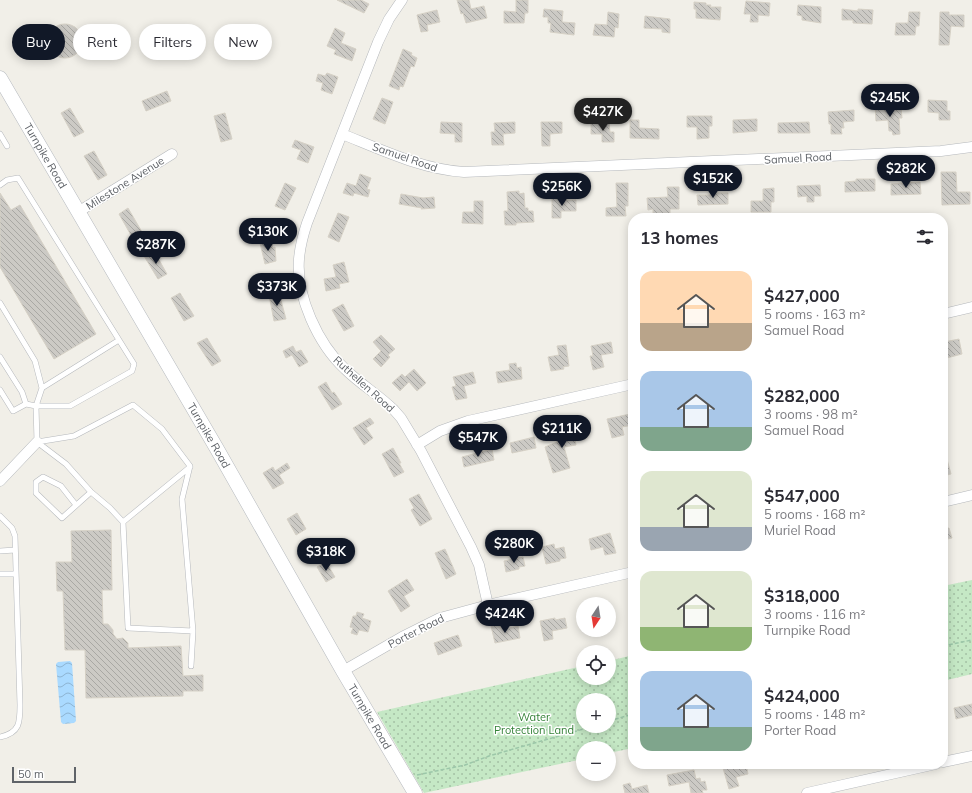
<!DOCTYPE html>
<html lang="en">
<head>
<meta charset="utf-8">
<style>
	:root { --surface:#fff; --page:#f7f7f7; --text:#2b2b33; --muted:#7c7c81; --accent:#111827 }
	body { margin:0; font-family:Mulish,sans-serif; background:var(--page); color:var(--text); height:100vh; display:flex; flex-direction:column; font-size:15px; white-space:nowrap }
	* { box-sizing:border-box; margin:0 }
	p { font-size:13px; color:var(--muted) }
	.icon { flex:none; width:22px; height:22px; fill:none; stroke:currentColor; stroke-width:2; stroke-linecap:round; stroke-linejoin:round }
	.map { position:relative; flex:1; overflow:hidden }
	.details { position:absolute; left:628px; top:213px; width:320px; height:556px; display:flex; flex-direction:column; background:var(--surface); border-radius:16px; box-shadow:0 2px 10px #0003 }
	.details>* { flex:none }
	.hud { position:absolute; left:12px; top:24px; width:380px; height:36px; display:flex; gap:8px }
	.needle { width:26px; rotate:192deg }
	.fabs { position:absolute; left:576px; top:597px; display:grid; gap:8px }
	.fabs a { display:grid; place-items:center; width:40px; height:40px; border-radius:50%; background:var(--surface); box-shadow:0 2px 10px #0003; font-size:20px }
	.scale { position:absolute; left:12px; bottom:10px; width:64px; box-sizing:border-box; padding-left:4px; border:2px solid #5f6368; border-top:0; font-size:11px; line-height:14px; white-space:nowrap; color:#5f6368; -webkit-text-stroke:3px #fff; paint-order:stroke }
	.price { position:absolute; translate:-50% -34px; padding:0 9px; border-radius:14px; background:var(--accent); color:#fff; font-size:13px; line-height:26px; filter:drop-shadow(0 1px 2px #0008) }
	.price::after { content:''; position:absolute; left:50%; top:24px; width:12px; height:9px; margin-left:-6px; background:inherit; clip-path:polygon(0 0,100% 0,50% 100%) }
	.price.current { background:#222; color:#fff }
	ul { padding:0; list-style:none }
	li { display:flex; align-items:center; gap:12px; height:100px; padding:0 12px }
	li span { display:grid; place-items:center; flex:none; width:112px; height:80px; border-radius:12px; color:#555 }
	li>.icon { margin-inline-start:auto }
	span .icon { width:48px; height:48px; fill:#fffc; stroke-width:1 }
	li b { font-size:17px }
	h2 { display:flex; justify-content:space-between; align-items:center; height:48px; padding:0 12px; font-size:17px }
	.pill { padding:0 14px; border-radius:18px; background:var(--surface); box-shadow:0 2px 10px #0003; font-size:14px; line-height:36px }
	.pill.current { background:var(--accent); color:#fff }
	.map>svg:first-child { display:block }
	.park { fill:url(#park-dots); fill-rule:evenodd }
	.water { fill:url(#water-waves) }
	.building { fill:url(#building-back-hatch); stroke:#d6d1c6 }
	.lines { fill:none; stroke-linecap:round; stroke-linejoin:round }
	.lane-casing { stroke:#b5b8bc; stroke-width:6 }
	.street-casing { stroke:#b5b8bc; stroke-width:11 }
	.secondary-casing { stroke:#b6babf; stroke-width:15 }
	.path { stroke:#9cc7a9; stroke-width:1.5; stroke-dasharray:4 2; stroke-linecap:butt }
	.lane { stroke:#fff; stroke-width:5 }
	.street { stroke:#fff; stroke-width:10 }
	.secondary { stroke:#fff; stroke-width:14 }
	.labels { text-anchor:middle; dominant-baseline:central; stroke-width:3; stroke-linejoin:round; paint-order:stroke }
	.street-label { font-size:11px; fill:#5f6368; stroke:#fff }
	.park-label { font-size:11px; fill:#348238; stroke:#fff }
</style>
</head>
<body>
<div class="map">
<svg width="972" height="793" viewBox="0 0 972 793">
	<defs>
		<pattern id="park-dots" width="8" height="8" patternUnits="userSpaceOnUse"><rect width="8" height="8" fill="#c5e8c5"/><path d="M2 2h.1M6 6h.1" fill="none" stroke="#a3c0a4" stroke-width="1.8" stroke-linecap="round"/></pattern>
		<pattern id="water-waves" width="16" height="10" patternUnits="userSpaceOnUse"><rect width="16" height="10" fill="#aadaff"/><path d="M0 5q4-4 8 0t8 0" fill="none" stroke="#8eb4d2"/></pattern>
		<pattern id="building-back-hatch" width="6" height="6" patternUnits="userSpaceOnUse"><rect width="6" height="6" fill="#cccac5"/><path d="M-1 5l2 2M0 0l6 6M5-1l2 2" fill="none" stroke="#a9a8a4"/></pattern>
	</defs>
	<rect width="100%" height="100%" fill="#f1efe8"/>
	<path class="park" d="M972 580V674L943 681V586Z
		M633 655V748L609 753V748H583V759L424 793 377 712 583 666V678H609V661ZM583 700H609V726H583Z"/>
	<path class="water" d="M70 661 72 663 76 721 74 723 63 724 61 722 56 664 58 662Z"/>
	<path class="building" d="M337 0H361L369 4 364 13Z
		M457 0H469L471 9 484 6 487 18 466 23 463 13 461 14Z
		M516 0H528V13H525L524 23H504V11L516 12Z
		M746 1 770 3 769 16 758 15V22H750L751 14H744Z
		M694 2 706 3V5H711L710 7H721L720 20 696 18V9H694Z
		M798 5 821 7V23L802 20V16L797 15Z
		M544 9 563 11 562 22 575 23 574 35 550 32 551 23H548V17H543Z
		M842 9 858 11V9L873 10 872 24 853 23V20H842Z
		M437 10 440 22 427 25 428 31 421 32 417 15Z
		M608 12 619 14 618 28 615 27 614 37 593 35 595 24 607 25Z
		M909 12H920L919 26H916L915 35H895L896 23H908Z
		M940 12H949V15H964V27L951 26 949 45H939Z
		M645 16 670 19V33L662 32V29L644 28Z
		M48 41a17 17 0 1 1 34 0a17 17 0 1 1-34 0Z
		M335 28 345 33 341 43 356 49 352 61 334 54 336 50 327 46Z
		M403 49 412 53 411 55 417 58 414 67 411 66 403 87 400 86 399 90 389 86Z
		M327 73 338 77 332 94 321 90 323 83 316 81 318 74 325 76Z
		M167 91 171 101 146 111 142 101Z
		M382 98 393 102 385 124 373 119Z
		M928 100 947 101V111H950V120H939V113L928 112Z
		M884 105V109L901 107 902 118H899L900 134 893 135 892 131H889L888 120 876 121 875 106Z
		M70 108 84 132 74 137 61 113Z
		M854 110V121L843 122 844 128H841L842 134H831V124H829L828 112Z
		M225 113 232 139 221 142 214 116Z
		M687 116H712V126H709V138L697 139V127H687Z
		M757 119V131L733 133V120Z
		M630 120H639V128L659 129V139L630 138Z
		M441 122 462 123V142H455V134L440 133Z
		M515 122V133L503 134 504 145H492L491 132H495L494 123Z
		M541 122H562V133L550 134V146H542Z
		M809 122 810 133H778V123Z
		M591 123H609L610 132H614V142H602V134H591Z
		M295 140 314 147 308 163 297 159 301 150 292 147Z
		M94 151 107 175 98 180 84 156Z
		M941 172H956L957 192H970V204L942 205Z
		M360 174 371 178 367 189 370 190 368 197 354 193 353 196 343 193 347 183 356 186Z
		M856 179H875V191L845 192V182L856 181Z
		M920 182 921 194 891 195V184Z
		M285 183 296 188 285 210 275 206Z
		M616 183H628V206H625L626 216H606V208L617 207Z
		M820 185 821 196H814V202H807V196L798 197 797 186Z
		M667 187H679V209H670V215H653V209L648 210 647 198 668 197Z
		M774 188V202H771V212H751V201H763V189Z
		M519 191V194L524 193 525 208H528V211H533L534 222 516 223V225H505L504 211H508L507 192Z
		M0 193 11 210 20 205 96 334 54 359 0 267Z
		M713 193H728V204L698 205 697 195H713Z
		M401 194 423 198 434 197 435 208 421 209 422 208 399 204Z
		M552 198H561V200H576V211H561V218H552Z
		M474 201H483V224L462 223 463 212H474Z
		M128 208 142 232 132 237 119 214Z
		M338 213 349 217 339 242 328 237Z
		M271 241 273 248 275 247 276 261 265 264 260 243Z
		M154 251 167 274 158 279 144 256Z
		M344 262 349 282 339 284 340 288 326 291 324 279 336 277 333 265Z
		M180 293 194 316 184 321 171 298Z
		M279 293 286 319 274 321 269 295Z
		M343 304 354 326 344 331 332 310Z
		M381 335 395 349 388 355 390 357 381 367 373 359 381 351 373 342Z
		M207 338 221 361 212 366 197 343Z
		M959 339 962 354 943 359V349H945L944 342Z
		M611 342 613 353 601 355 604 367 593 370 590 356H593L591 346Z
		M566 345 569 366 563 367 564 369 551 371 548 357 559 355 557 346Z
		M293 346 296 352 301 350 308 362 299 367 292 355 286 358 283 351Z
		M516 363 517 368 521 367 522 379 498 383 496 372 510 370 509 364Z
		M414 369 426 383 417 391 409 382 400 391 392 383 402 374 405 377Z
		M473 372 476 383 464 386 467 398 456 400 452 387 456 386 453 377Z
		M326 382 332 393 334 392 342 404 332 410 318 387Z
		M630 414 633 425 622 427 624 435 612 438 607 419Z
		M370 418 374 423 366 428 373 438 364 445 353 428Z
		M580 428 582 438 575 439 576 445 564 447 570 468 553 473 545 447 557 442 556 431Z
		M534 437 536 448 512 453 510 443Z
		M393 448 401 463H399L404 472 394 477 382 454Z
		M492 449 494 460 464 467 462 457Z
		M943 452H945L951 474 943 476Z
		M287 463 290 468 279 475 284 483 273 489 263 473 273 467 275 471Z
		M419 494 432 519 420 526 411 510 414 508 409 499Z
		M297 513 306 529 296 535 287 519Z
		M949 528 952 538 943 540V529Z
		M111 530 112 590H102L103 624H108L113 630V634L117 639 123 638 128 643V648L181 646 183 676 203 675V691H183V696L86 698 85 650H65L63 591H57L56 562H72L71 531Z
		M610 533 616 553 605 555 603 547 591 550 589 539Z
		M554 544 555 549 564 547 566 558 560 559V561L546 564 542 547Z
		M445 549 456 574 446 579 435 553Z
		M523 557 525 566 519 567V569L506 572 504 561Z
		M326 562 335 577 326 582 317 567Z
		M407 579 414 590 404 596 410 606 401 612 388 591Z
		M357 612 364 614 362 618 371 621 368 632 359 630 357 635 351 633 353 628 350 627 353 616H356Z
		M555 618V620L565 618 567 628 552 631 553 639 544 641 540 621Z
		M500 625V628L506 627V629L518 626 520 638 495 643 491 626Z
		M458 635 462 646 438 655 434 643Z
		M972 704V715L956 719 954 708Z
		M740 764H746L748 774 736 777 739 786 729 789 723 768Z
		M694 770 696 779 700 778 701 782 705 781 707 790H702L703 793H691L689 782 669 786 667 775Z
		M630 783 632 789 647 785 649 793H625L623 785Z"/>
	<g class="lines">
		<defs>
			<path id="lane" d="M0 134 7 146
				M0 185 7 180 18 178 134 364 132 371 70 406H36L26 404 13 411 0 390
				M0 303 35 361 42 388
				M0 357 22 392 26 404
				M37 442 74 436 133 405 162 429 190 466 182 499 193 631 128 628 123 522 110 508 91 492
				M76 505 61 486 43 477 36 482V493L62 518 91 492 66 464 37 442 36 406 42 388 119 340
				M0 516 12 528 15 536 20 705C20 722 20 733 0 737
				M123 522 190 467
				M0 551 15 550
				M0 574H16
				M191 666 193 631"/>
			<path id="street" d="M402 0 389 19 378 42 307 223C303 235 300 247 299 259 296 296 318 344 345 369 360 384 379 395 394 410L401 418 421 451 471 547 479 565 488 605
				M342 134C382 150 421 169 464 172L941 151 972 147
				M78 212 172 154
				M943 314 972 307
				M417 445 440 431 468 421 633 384
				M0 481 37 442
				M943 502 972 495
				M343 671 402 637 440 618 488 605 633 572
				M943 762 972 756
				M807 793 936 764"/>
			<g id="secondary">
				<path id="s1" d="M0 78 217 449 343 671 415 793"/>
			</g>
		</defs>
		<use href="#lane" class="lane-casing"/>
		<use href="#street" class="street-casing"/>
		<use href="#secondary" class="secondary-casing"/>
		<path class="path" d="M943 646 972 640
			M609 721 633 714
			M417 775 465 765 489 756 594 726"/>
		<use href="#lane" class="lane"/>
		<use href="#street" class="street"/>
		<use href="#secondary" class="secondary"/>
	</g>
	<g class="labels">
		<g class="street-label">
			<text stroke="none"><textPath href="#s1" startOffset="90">Turnpike Road</textPath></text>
			<text transform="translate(405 157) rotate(19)">Samuel Road</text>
			<text transform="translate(798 158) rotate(-3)">Samuel Road</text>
			<text transform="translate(125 183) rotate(-32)">Milestone Avenue</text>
			<text transform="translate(364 384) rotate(42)">Ruthellen Road</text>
			<text stroke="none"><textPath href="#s1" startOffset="414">Turnpike Road</textPath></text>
			<text transform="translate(416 631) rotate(-27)">Porter Road</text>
			<text stroke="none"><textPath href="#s1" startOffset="738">Turnpike Road</textPath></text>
		</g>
		<g class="park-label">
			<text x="534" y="717">Water<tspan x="534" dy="13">Protection Land</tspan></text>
		</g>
	</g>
</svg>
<div class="fabs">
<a><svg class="needle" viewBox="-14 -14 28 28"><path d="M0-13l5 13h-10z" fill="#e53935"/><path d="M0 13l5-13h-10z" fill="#7c7c81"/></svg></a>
<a><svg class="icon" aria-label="locate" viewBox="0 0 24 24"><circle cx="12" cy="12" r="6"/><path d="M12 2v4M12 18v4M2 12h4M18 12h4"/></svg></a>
<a>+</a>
<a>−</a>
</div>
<div class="scale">50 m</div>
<b class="price" style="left:890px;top:118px">$245K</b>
<b class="price current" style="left:603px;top:132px">$427K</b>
<b class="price" style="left:906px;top:189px">$282K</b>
<b class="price" style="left:713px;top:199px">$152K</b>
<b class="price" style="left:562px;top:207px">$256K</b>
<b class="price" style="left:268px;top:252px">$130K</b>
<b class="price" style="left:156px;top:265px">$287K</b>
<b class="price" style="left:277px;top:307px">$373K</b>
<b class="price" style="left:562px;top:449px">$211K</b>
<b class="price" style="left:478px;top:458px">$547K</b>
<b class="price" style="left:514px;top:564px">$280K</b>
<b class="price" style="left:326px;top:572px">$318K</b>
<b class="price" style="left:505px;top:634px">$424K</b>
<div class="hud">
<a class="pill current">Buy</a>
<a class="pill">Rent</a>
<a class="pill">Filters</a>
<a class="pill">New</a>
</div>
<section class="details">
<h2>13 homes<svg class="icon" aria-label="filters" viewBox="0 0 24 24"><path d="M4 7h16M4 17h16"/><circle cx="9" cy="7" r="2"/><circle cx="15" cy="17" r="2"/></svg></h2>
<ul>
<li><span style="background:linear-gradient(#ffd9b3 65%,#b9a48a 0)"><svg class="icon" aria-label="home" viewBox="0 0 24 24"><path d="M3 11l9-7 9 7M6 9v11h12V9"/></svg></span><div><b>$427,000</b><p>5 rooms · 163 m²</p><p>Samuel Road</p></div></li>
<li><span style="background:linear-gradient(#a9c7e8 70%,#7fa58c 0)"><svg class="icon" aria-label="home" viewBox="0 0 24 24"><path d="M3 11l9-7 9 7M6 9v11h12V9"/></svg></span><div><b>$282,000</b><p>3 rooms · 98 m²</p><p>Samuel Road</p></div></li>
<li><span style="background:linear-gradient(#dfe7d0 70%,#9aa5b1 0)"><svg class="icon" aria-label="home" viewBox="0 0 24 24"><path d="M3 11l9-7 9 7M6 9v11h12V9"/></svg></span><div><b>$547,000</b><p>5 rooms · 168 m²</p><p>Muriel Road</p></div></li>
<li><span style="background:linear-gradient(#dfe7d0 70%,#8fb573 0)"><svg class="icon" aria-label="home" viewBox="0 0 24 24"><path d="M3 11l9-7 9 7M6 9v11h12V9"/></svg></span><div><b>$318,000</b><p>3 rooms · 116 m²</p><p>Turnpike Road</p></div></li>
<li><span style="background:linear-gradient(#a9c7e8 70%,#7fa58c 0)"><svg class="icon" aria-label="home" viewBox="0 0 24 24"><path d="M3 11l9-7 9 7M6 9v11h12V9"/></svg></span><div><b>$424,000</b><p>5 rooms · 148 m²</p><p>Porter Road</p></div></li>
</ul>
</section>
</div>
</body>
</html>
